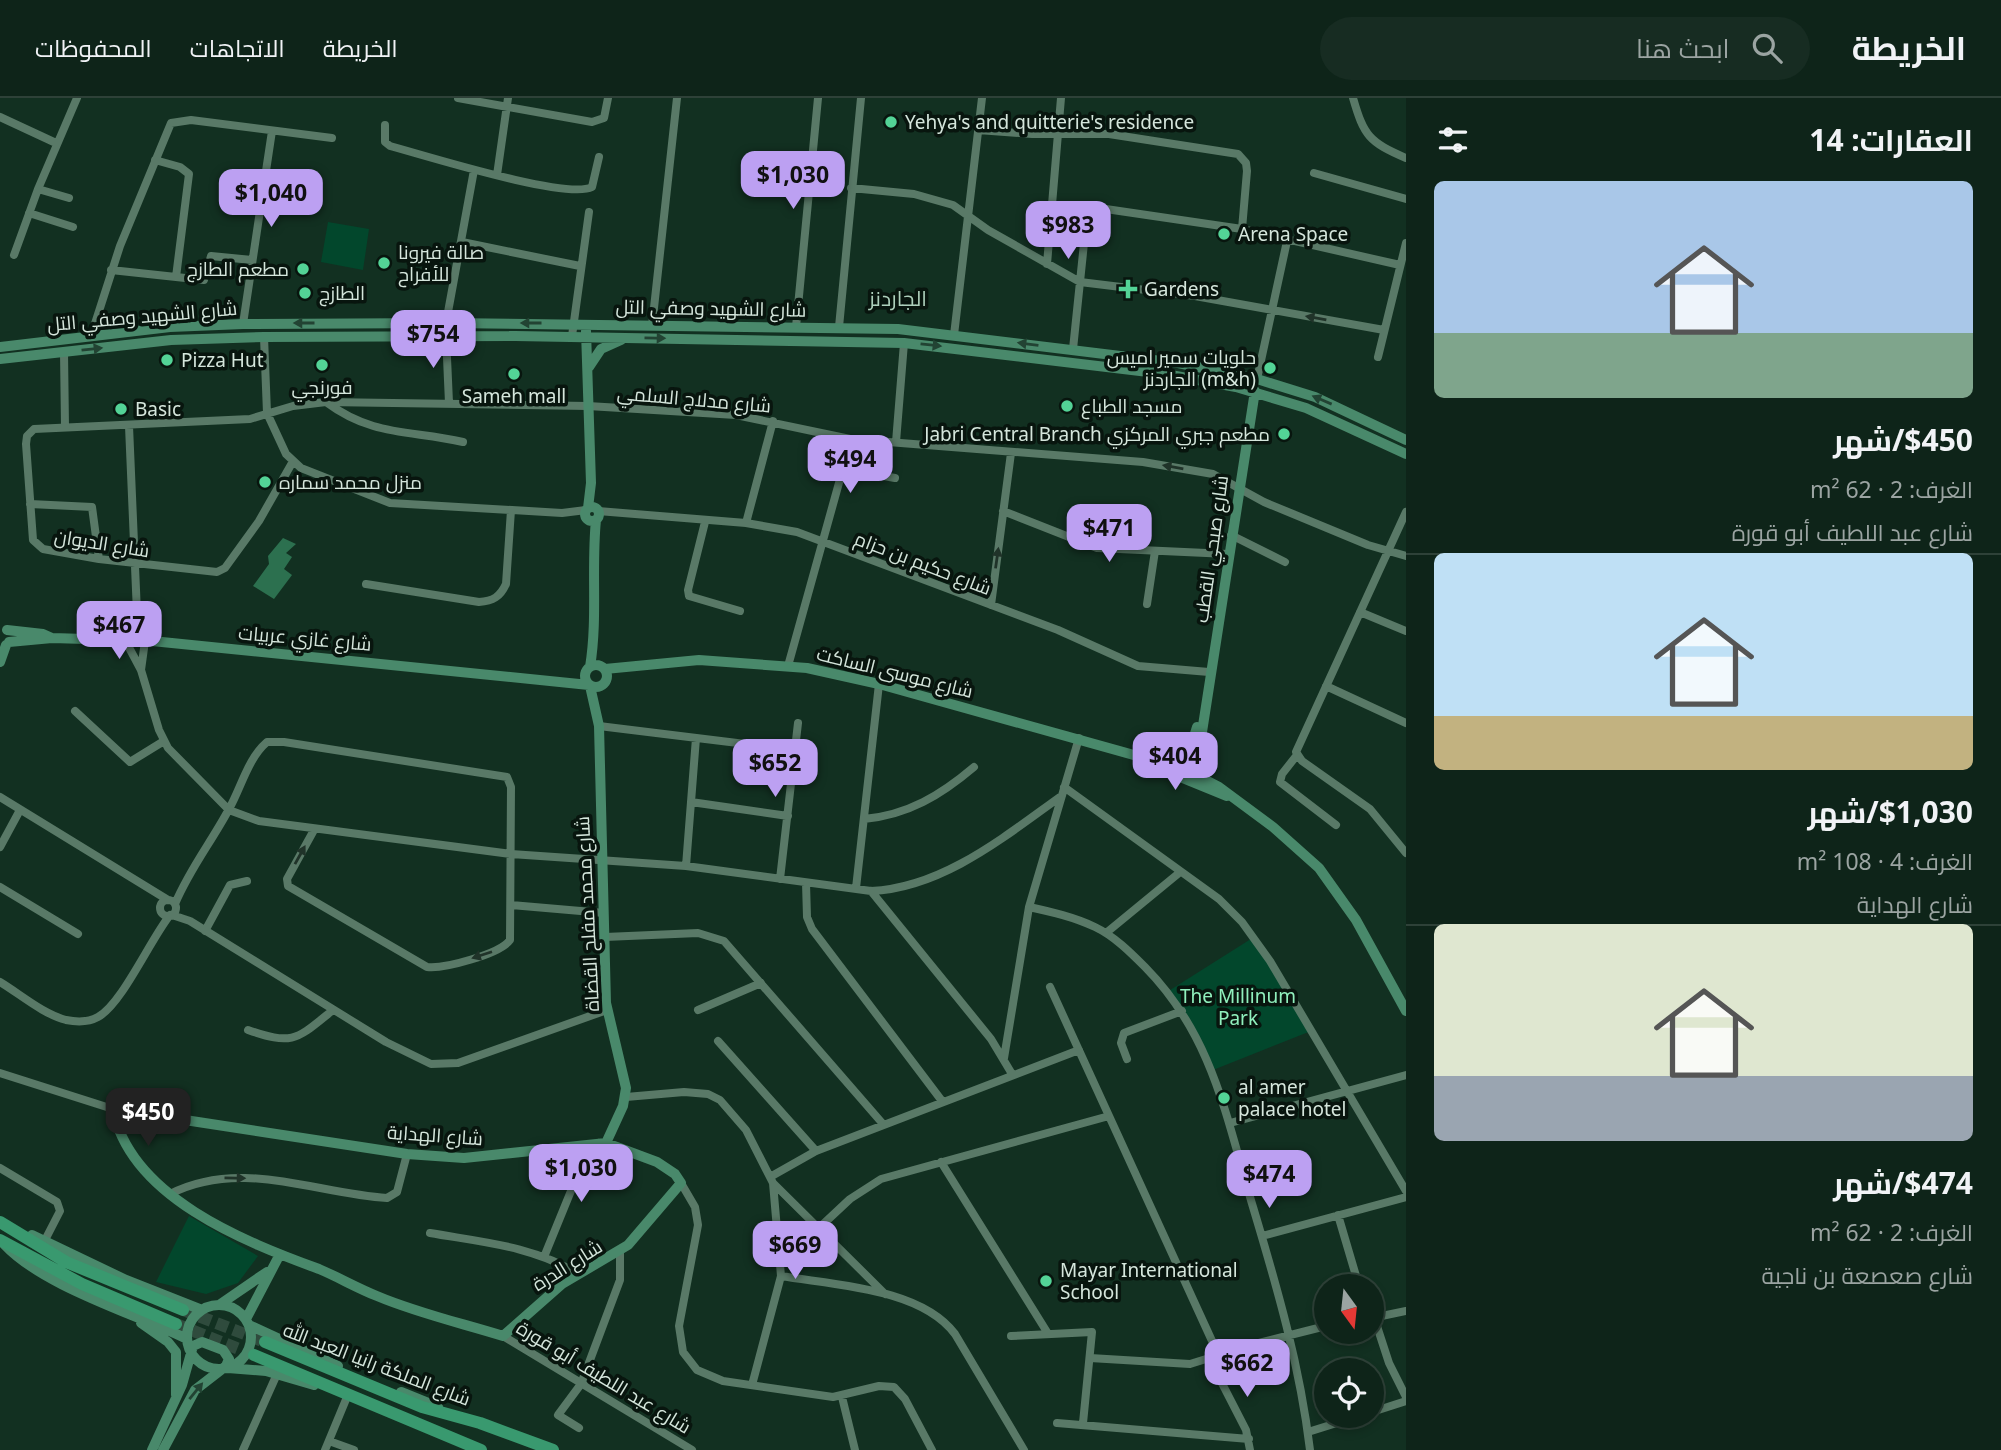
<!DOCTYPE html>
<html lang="ar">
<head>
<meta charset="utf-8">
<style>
	:root { --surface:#0e2419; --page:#172c22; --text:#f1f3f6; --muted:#9ba4a2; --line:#2e4138; --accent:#bca0f2 }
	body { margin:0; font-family:"Noto Sans",Cairo,sans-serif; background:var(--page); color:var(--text); direction:rtl; height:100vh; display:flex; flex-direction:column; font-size:26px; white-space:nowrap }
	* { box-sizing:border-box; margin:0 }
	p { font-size:23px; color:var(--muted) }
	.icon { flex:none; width:38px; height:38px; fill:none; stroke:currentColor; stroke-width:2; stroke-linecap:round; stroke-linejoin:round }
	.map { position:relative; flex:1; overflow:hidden; direction:ltr }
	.panel { display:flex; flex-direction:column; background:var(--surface); width:595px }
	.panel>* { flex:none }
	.needle { width:46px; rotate:165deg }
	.tools { position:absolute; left:1314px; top:1176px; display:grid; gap:14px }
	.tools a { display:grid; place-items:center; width:70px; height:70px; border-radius:50%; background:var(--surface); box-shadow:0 4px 10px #0003,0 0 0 2px var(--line); font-size:35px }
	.price { position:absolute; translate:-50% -60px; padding:0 16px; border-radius:14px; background:var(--accent); color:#111; font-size:23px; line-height:46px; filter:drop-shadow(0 2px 4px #0008) }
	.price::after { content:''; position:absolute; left:50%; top:42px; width:21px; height:16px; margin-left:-10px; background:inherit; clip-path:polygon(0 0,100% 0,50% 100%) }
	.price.current { background:#222; color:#fff }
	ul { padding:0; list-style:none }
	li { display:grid; align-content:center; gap:14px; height:371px; padding:0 28px }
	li+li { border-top:2px solid var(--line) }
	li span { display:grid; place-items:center; height:217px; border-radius:10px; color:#555 }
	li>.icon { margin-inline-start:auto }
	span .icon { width:126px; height:126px; fill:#fffc; stroke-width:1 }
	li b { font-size:30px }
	h2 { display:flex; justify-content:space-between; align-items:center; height:84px; padding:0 28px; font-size:30px }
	header { display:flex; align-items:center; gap:42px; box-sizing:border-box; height:98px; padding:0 35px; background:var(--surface); border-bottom:2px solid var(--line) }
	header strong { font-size:33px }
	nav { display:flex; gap:38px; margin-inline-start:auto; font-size:24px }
	.search { width:490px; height:63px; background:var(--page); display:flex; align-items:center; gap:18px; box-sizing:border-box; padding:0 24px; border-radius:38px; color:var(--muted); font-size:26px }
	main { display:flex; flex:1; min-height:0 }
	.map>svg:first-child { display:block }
	.green { fill:#02472c }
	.forest { fill:#2c704f }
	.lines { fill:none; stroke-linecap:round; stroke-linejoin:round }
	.primary-tunnel { stroke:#2f4b3d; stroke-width:12; stroke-dasharray:12 6; stroke-linecap:butt }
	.street { stroke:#597967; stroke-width:8 }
	.secondary { stroke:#49896b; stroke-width:10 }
	.primary { stroke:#39996f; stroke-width:12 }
	.oneway { fill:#203329 }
	.oneway2 { fill:#224333 }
	.poi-dot { fill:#53d396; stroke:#08150e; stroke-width:2.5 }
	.labels { text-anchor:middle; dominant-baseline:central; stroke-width:7; stroke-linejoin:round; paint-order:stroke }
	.poi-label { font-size:19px; fill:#d5e6dc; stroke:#08150e; text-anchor:start }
	.street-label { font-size:19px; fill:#d5e6dc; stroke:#08150e }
	.park-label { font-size:19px; fill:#90f0bd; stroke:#08150e }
	.neighbourhood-label { font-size:21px; fill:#adcfbb; stroke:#08150e }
</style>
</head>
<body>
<header>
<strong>الخريطة</strong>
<div class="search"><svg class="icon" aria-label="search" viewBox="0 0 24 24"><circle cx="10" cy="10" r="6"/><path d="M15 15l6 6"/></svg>ابحث هنا</div>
<nav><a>الخريطة</a><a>الاتجاهات</a><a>المحفوظات</a></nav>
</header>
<main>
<section class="panel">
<h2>العقارات: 14<svg class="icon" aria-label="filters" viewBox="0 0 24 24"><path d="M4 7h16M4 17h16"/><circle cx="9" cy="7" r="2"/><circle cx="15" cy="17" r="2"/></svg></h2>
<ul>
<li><span style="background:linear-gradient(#a9c7e8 70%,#7fa58c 0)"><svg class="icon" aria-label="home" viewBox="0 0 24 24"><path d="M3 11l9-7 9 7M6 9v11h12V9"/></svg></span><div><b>$450/شهر</b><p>الغرف: 2 · 62 m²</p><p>شارع عبد اللطيف أبو قورة</p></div></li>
<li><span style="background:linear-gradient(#bfe0f5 75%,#c2b280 0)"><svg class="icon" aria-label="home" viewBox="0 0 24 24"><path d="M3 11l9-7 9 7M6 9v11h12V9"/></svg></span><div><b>$1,030/شهر</b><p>الغرف: 4 · 108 m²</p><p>شارع الهداية</p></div></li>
<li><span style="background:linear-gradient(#dfe7d0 70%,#9aa5b1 0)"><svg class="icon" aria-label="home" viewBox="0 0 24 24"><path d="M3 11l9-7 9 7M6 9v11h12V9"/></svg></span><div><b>$474/شهر</b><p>الغرف: 2 · 62 m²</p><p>شارع صعصعة بن ناجية</p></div></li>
</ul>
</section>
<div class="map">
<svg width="1406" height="1352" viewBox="0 0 1406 1352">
	<rect width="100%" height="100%" fill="#123021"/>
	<path class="green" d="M328 124 369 131 363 172 321 164Z
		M1254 839 1311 933 1213 972 1167 894Z
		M189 1118 258 1158 238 1185 206 1196 156 1184Z"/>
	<path class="forest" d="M283 440 296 446 286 455 292 459 284 471 292 477 274 501 253 488 269 466 268 458Z"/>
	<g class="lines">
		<path class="primary-tunnel" d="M183 1212 265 1244
			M176 1226 254 1257"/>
		<path class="street" d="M458 0 592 24 604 20 608 0
			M1353 0C1364 38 1369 44 1406 60
			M0 19 56 45
			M385 27V44L390 48C424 57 566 102 592 89L599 59
			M978 32 1032 36H1109L1238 56 1246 65 1247 73 1242 131
			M1314 75 1406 101
			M497 77 508 0
			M851 90 914 96 953 107 988 132 1080 184 1195 198 1384 232
			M38 91 69 100
			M29 115 73 129
			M462 144 580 168
			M14 157 38 91 77 0
			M1047 166 1061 0
			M111 172 176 179 189 76 180 69 155 62
			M176 179 204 182 211 158 252 162
			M446 225 474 72
			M243 226 272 33
			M652 228 677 0
			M796 229 818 0
			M839 229 861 0
			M446 237 449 305
			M954 237 982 0
			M91 238 120 148 171 25 191 22 332 40
			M572 238 589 114
			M264 239 267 315 286 356 301 370 390 405 562 415 586 412
			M1073 251 1086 126 1090 115 1099 110 1242 131 1400 167
			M64 254 65 329
			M1378 259 1406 145
			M1257 281 1287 143
			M326 304C373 339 411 332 463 344
			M129 328 137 515 145 543 141 572
			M896 344 904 245
			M292 365 259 423 225 470 217 474 99 461 43 451 33 442 26 346 27 338 34 331 250 321 293 308 326 304 588 308 736 317 850 341 1143 364 1213 376 1264 404 1368 447 1406 458
			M30 406 92 409 99 461
			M598 413 746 425 797 434 1058 532 1138 568 1209 574
			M1003 413 1097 450 1228 456
			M1406 414 1296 654 1302 663 1370 711 1406 755
			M705 424 688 492 689 498 740 513
			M746 425 773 323
			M1231 437 1285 464
			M366 486 479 504C493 503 500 499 506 486L511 412
			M1147 506 1155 453
			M991 507 1011 355
			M1360 514 1406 533
			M137 515 125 542 141 572 159 632 168 650 229 712 259 723 511 756 686 768 871 793C942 790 1004 739 1060 699
			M788 568 842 374 850 372 895 380
			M1326 588 1406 625
			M75 613 130 664 164 643
			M599 628 794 652
			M1297 657 1282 676 1280 684 1336 727
			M1064 689 1219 801 1242 824 1270 863 1406 1093
			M0 699 168 802
			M691 704 788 718
			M864 721C908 717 941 697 974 669
			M0 749 20 712
			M686 768 696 640
			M780 781 798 625
			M806 785 807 819 812 831 942 1003
			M0 789 78 836
			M856 790 879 586
			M871 793 991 941 1012 976
			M160 810a8 8 0 1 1 16 0a8 8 0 1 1-16 0Z
			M175 806C189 772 212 743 229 711 241 690 248 660 267 644H284L507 679 511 689 510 842C500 856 444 871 427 869L288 788 287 781 314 732
			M511 807 604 815
			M1029 809C1052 814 1074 819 1095 829 1114 838 1130 854 1145 869 1213 938 1226 1019 1253 1109 1277 1189 1300 1268 1310 1352
			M172 817 190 823 386 944 431 966 458 965 607 912
			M205 833 230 787 247 783
			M1106 835 1179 775
			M605 839 698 835 724 843 883 1026
			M0 884C20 896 43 916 66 922 76 924 89 924 98 919 122 906 150 842 170 817
			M1050 889 1218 1256
			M698 912 761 885
			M248 932C294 948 297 941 333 912
			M718 943 816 1053
			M1004 960 1029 809 1079 640
			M1127 961 1121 945 1124 935 1182 913
			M0 975 113 1011
			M626 999 684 994 708 996 720 1002 746 1032 773 1085 781 1178 752 1287
			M1230 1025 1406 977
			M941 1064 1047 1234
			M0 1070 57 1104 60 1113 44 1144
			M770 1079 816 1053 1079 952
			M681 1085 695 1109 698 1127 679 1228 683 1254 697 1272 723 1283 833 1299 879 1288 894 1289 905 1301 932 1352
			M773 1085 885 1196
			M170 1096C240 1060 314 1095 387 1100L397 1094 407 1056
			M1338 1117 1359 1188
			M819 1130 850 1101 881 1081 1109 1018
			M430 1135C481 1144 534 1148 578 1176
			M1262 1138 1406 1099
			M544 1159 573 1088 599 1045
			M781 1178C834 1187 921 1190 955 1236L1024 1352
			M1374 1219 1389 1265 1406 1299
			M1372 1220 1406 1213
			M503 1238 692 1352
			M1011 1238 1092 1234 1083 1325
			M1090 1260 1190 1266 1251 1247 1326 1228
			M1209 1260 1246 1332 1250 1352
			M842 1299 855 1352
			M1372 1314 1406 1303
			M1057 1325 1249 1341
			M579 1330 558 1317 581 1286 620 1182V1154
			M1308 1334 1359 1318
			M329 1343 354 1352
			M243 1352 277 1276
			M325 1352 347 1299"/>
		<path class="secondary" d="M586 233 591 385 588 410
			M0 249 170 229 243 226 446 225 898 231 1178 265 1257 281 1315 299 1406 342
			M0 261 171 242 264 239 515 238 904 245 1165 276 1236 289 1306 310 1406 356
			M589 269 601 251 621 242
			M585 416a7 7 0 1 1 14 0a7 7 0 1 1-14 0Z
			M7 532 43 536 52 540
			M9 544 52 540 152 543 589 587
			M0 564 6 547
			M585 578a11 11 0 1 1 22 0a11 11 0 1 1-22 0Z
			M590 569C598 520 591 471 596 422
			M605 571 699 562 807 570 879 586 1184 671 1219 689 1273 729 1319 770 1356 822 1406 913
			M590 588 599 628 606 905 626 990 623 1008 606 1045
			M1156 669 1227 698
			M1182 677 1197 629
			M1192 683 1202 634 1255 293
			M113 1011 407 1056 464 1060 606 1045 657 1064 675 1076 681 1085 628 1147 562 1186 503 1238C461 1225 417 1215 377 1198 357 1190 338 1179 319 1171 245 1144 130 1099 113 1011Z
			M32 1137 126 1182 202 1212
			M4 1146C44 1189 134 1215 187 1241
			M219 1207 267 1174
			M187 1239a32 32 0 1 1 64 0a32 32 0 1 1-64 0Z
			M246 1221 279 1158
			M141 1225 168 1244 176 1254V1297
			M249 1227 338 1268
			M228 1270 266 1273 314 1287
			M401 1294 438 1309
			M152 1352 182 1287 193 1248 202 1244 223 1252 229 1261 226 1268 195 1292 163 1352"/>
		<path class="primary" d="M0 1124 66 1164 183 1212
			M0 1142 82 1186 176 1226
			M265 1244 422 1309 480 1325 553 1352
			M254 1257 481 1352"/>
	</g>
	<defs><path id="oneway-solid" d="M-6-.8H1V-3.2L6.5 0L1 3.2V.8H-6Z" transform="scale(1.75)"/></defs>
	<g class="oneway">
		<use href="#oneway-solid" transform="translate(1316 220) rotate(-170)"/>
		<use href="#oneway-solid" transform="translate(1173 369) rotate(-170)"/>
		<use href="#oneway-solid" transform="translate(997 460) rotate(-82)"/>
		<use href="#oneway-solid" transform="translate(300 757) rotate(-61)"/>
		<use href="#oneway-solid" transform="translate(482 857) rotate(162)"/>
		<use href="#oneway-solid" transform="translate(235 1080) rotate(1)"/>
	</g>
	<g class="oneway2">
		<use href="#oneway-solid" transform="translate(304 225) rotate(180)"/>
		<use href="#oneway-solid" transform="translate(531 225) rotate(-180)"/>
		<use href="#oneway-solid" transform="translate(655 240) rotate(1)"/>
		<use href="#oneway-solid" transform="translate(1028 246) rotate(-173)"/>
		<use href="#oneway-solid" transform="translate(931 247) rotate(6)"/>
		<use href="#oneway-solid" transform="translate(92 251) rotate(-6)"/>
		<use href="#oneway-solid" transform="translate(1322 302) rotate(-157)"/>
		<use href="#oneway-solid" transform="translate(196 1293) rotate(-51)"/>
	</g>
	<g class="poi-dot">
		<circle cx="891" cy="24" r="7"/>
		<circle cx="1224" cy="136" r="7"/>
		<circle cx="384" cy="165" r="7"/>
		<circle cx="303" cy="171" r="7"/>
		<path d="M1124.5 180.5h7v7h7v7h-7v7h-7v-7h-7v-7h7z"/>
		<circle cx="305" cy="195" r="7"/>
		<circle cx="167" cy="262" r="7"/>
		<circle cx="322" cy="267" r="7"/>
		<circle cx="1270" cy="270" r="7"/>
		<circle cx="514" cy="276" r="7"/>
		<circle cx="1067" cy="308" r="7"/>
		<circle cx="121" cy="311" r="7"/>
		<circle cx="1284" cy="336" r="7"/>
		<circle cx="265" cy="384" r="7"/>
		<circle cx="1224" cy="1000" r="7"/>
		<circle cx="1046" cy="1183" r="7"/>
	</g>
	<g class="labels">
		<g class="poi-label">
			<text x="905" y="24">Yehya's and quitterie's residence</text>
			<text x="1238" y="136">Arena Space</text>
			<text x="398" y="154">صالة فيرونا<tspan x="398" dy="22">للأفراح</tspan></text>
			<text x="289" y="171" text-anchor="end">مطعم الطازج</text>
			<text x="1144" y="191">Gardens</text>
			<text x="319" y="195">الطازج</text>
			<text x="1256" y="259" text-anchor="end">حلويات سمير اميس<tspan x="1256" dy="22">الجاردنز (m&amp;h)</tspan></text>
			<text x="181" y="262">Pizza Hut</text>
			<text x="322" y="289" text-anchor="middle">فورنجي</text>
			<text x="514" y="298" text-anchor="middle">Sameh mall</text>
			<text x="1081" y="308">مسجد الطباع</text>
			<text x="135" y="311">Basic</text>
			<text x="1270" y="336" text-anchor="end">Jabri Central Branch مطعم جبري المركزي</text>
			<text x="279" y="384">منزل محمد سماره</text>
			<text x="1238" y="989">al amer<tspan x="1238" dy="22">palace hotel</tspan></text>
			<text x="1060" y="1172">Mayar International<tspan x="1060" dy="22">School</tspan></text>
		</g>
		<g class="street-label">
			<text transform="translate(711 210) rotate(1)">شارع الشهيد وصفي التل</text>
			<text transform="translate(142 218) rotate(-5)">شارع الشهيد وصفي التل</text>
			<text transform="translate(694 301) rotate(5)">شارع مدلاج السلمي</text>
			<text transform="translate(102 445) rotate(9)">شارع الديوان</text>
			<text transform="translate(1211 451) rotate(-82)">شارع صبحي القطب</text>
			<text transform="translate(923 465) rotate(21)">شارع حكيم بن حزام</text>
			<text transform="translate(305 540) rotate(5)">شارع غازي عربيات</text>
			<text transform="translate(895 574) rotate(14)">شارع موسى الساكت</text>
			<text transform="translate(587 816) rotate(-93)">شارع محمد مفلح القضاة</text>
			<text transform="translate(435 1037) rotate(4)">شارع الهداية</text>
			<text transform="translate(567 1167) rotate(-32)">شارع الدرة</text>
			<text transform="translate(377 1266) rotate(21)">شارع الملكة رانيا العبد الله</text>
			<text transform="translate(604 1279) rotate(31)">شارع عبد اللطيف أبو قورة</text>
		</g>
		<g class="park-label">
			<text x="1238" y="898">The Millinum<tspan x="1238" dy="22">Park</tspan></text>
		</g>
		<g class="neighbourhood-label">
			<text x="898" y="200">الجاردنز</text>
		</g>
	</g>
</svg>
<div class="tools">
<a><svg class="needle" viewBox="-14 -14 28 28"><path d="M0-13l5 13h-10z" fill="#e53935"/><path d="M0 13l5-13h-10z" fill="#9ba4a2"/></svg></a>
<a><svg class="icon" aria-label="locate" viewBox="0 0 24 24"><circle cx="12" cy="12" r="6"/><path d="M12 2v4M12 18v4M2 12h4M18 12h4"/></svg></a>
</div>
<b class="price" style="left:793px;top:113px">$1,030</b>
<b class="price" style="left:271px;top:131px">$1,040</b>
<b class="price" style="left:1068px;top:163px">$983</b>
<b class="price" style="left:433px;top:272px">$754</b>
<b class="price" style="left:850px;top:397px">$494</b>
<b class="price" style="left:1109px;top:466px">$471</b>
<b class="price" style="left:119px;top:563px">$467</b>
<b class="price" style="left:1175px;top:694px">$404</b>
<b class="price" style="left:775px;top:701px">$652</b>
<b class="price current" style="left:148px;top:1050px">$450</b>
<b class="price" style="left:581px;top:1106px">$1,030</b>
<b class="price" style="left:1269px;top:1112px">$474</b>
<b class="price" style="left:795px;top:1183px">$669</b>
<b class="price" style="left:1247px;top:1301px">$662</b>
</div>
</main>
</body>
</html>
